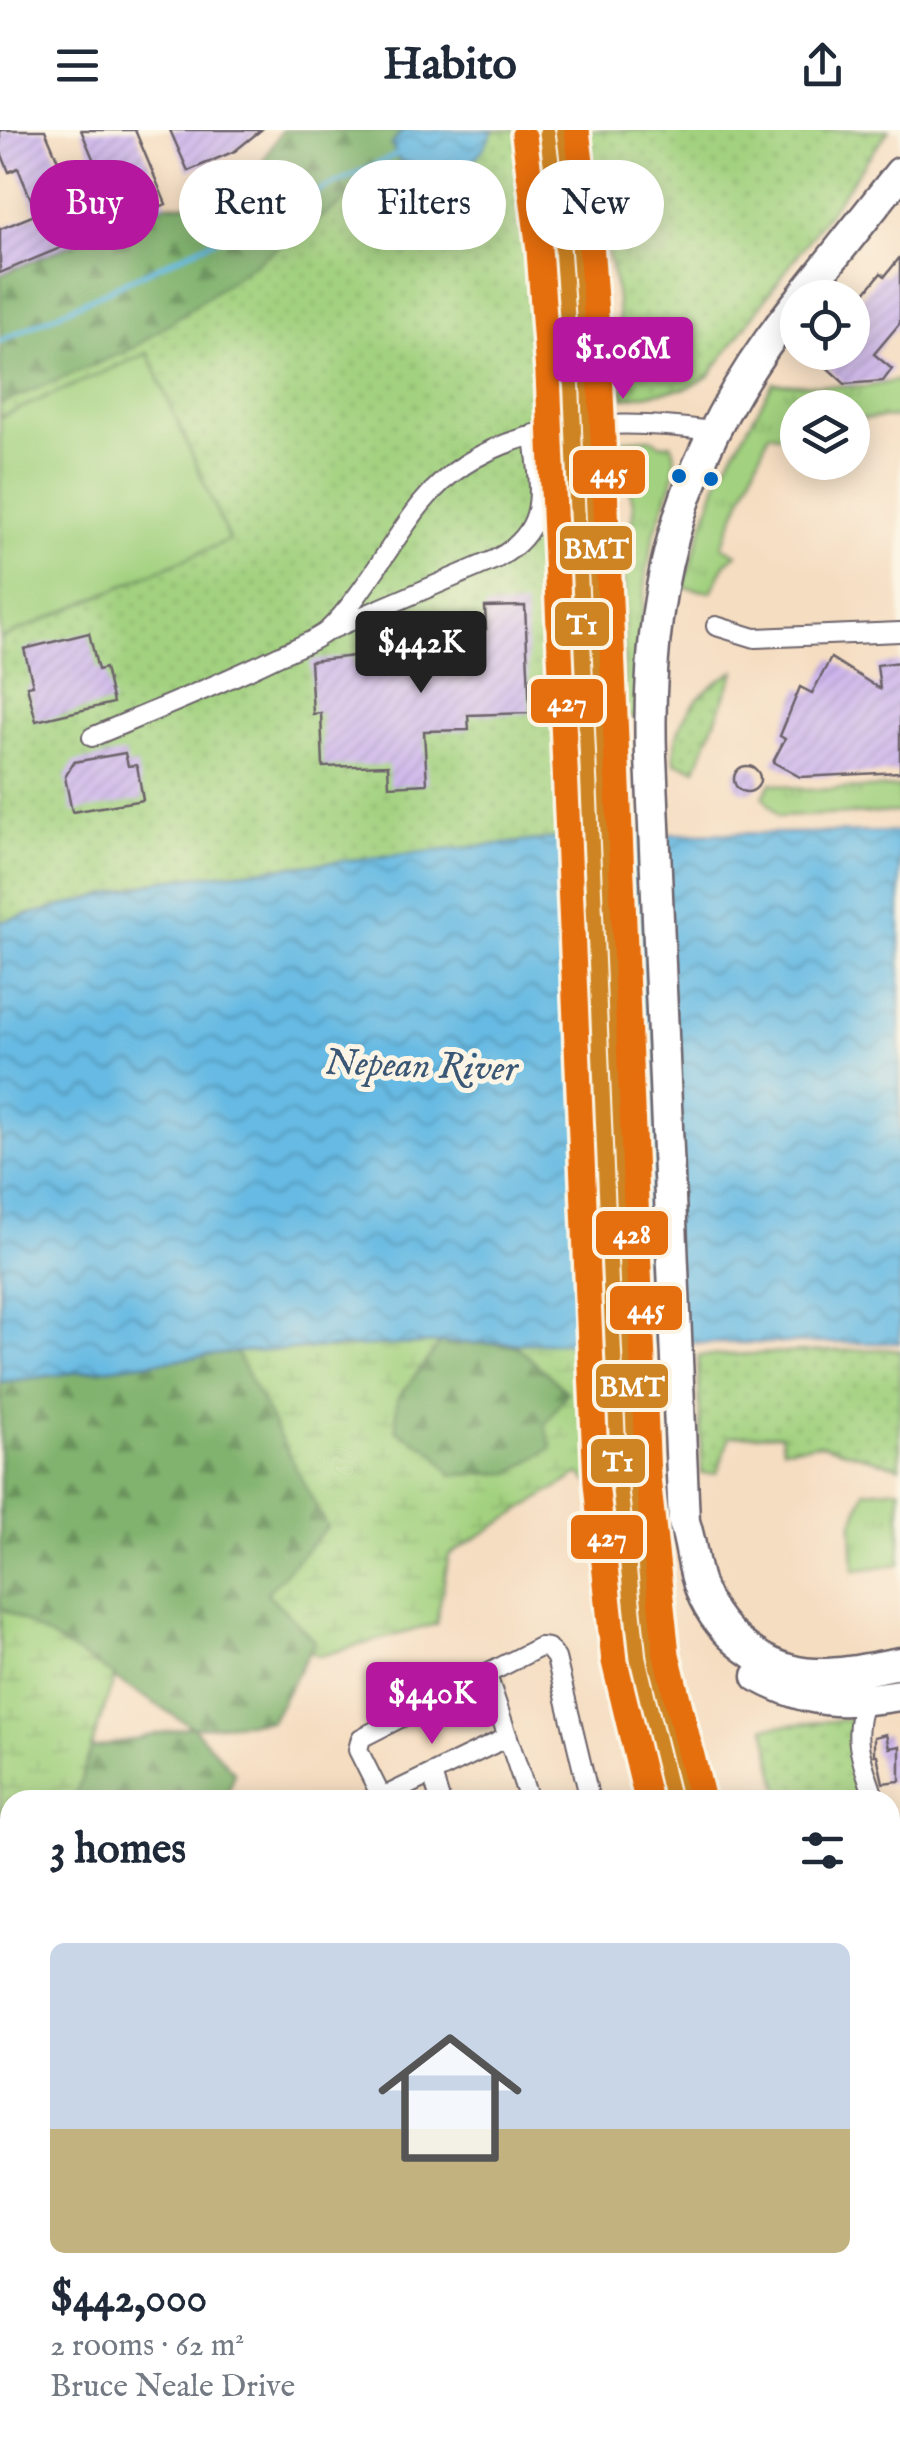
<!DOCTYPE html>
<html lang="en">
<head>
<meta charset="utf-8">
<style>
	:root { --surface:#fff; --page:#f6f6f7; --text:#1f2937; --muted:#747a83; --line:#e0e1e3; --accent:#b5179e }
	body { margin:0; font-family:"IM FELL English",serif; background:var(--page); color:var(--text); height:100vh; display:flex; flex-direction:column; font-size:38px; white-space:nowrap }
	* { box-sizing:border-box; margin:0 }
	p { font-size:32px; color:var(--muted) }
	.icon { flex:none; width:55px; height:55px; fill:none; stroke:currentColor; stroke-width:2; stroke-linecap:round; stroke-linejoin:round }
	.map { position:relative; flex:1; overflow:hidden }
	.side { position:absolute; left:0px; top:1660px; width:900px; height:672px; display:flex; flex-direction:column; background:var(--surface); border-radius:30px 30px 0 0; box-shadow:0 5px 25px #0003 }
	.side>* { flex:none }
	.guide { position:absolute; left:30px; top:30px; width:840px; height:90px; display:flex; gap:20px }
	.controls { position:absolute; left:780px; top:150px; display:grid; gap:20px }
	.controls a { display:grid; place-items:center; width:90px; height:90px; border-radius:50%; background:var(--surface); box-shadow:0 5px 25px #0003; font-size:50px }
	.price { position:absolute; translate:-50% -85px; padding:0 22px; border-radius:10px; background:var(--accent); color:#fff; font-size:32px; line-height:65px; filter:drop-shadow(0 2px 5px #0008) }
	.price::after { content:''; position:absolute; left:50%; top:60px; width:30px; height:22px; margin-left:-15px; background:inherit; clip-path:polygon(0 0,100% 0,50% 100%) }
	.price.selected { background:#222; color:#fff }
	ul { padding:0; list-style:none }
	li { display:grid; align-content:center; gap:20px; height:530px; padding:0 50px }
	li+li { border-top:2px solid var(--line) }
	li span { display:grid; place-items:center; height:310px; border-radius:15px; color:#555 }
	li>.icon { margin-inline-start:auto }
	span .icon { width:180px; height:180px; fill:#fffc; stroke-width:1 }
	li b { font-size:42px }
	h2 { display:flex; justify-content:space-between; align-items:center; height:120px; padding:0 50px; font-size:42px }
	.pill { padding:0 35px; border-radius:45px; background:var(--surface); box-shadow:0 5px 25px #0003; font-size:35px; line-height:90px }
	.pill.selected { background:var(--accent); color:#fff }
	header { display:flex; justify-content:space-between; align-items:center; height:130px; padding:0 50px; background:var(--surface); font-size:45px; font-weight:700 }
	.map>svg:first-child { display:block }
	.grass { fill:url(#grass-tufts); stroke:#627a5d; stroke-width:2.5 }
	.forest { fill:url(#forest-firs); stroke:#526a54; stroke-width:2.5 }
	.wetland { fill:url(#wetland-marsh); stroke:#627a5d; stroke-width:2.5 }
	.park { fill:url(#park-dots); stroke:#627a5d; stroke-width:2.5 }
	.pitch { fill:#a2d17f; stroke:#627a5d; stroke-width:2.5 }
	.water { fill:url(#water-waves); stroke:#446e8f; stroke-width:2.5 }
	.pier { fill:#f5ddc1 }
	.lines { fill:none; stroke-linecap:round; stroke-linejoin:round }
	.stream { stroke:#66bae3; stroke-width:5 }
	.building { fill:url(#building-hatch) }
	.minor-casing { stroke:#6c636a; stroke-width:22 }
	.trunk-casing { stroke:#6c636a; stroke-width:35 }
	.minor { stroke:#fff; stroke-width:18 }
	.trunk { stroke:#fff; stroke-width:30 }
	.rail-1-casing { stroke:#fcf5e5; stroke-width:22 }
	.rail-2-casing { stroke:#fcf5e5; stroke-width:22 }
	.rail-3-casing { stroke:#fcf5e5; stroke-width:22 }
	.rail-4-casing { stroke:#fcf5e5; stroke-width:22 }
	.rail-5-casing { stroke:#fcf5e5; stroke-width:22 }
	.rail-6-casing { stroke:#fcf5e5; stroke-width:22 }
	.rail-1 { stroke:#ce8422; stroke-width:15 }
	.rail-2 { stroke:#ce8422; stroke-width:15 }
	.rail-3 { stroke:#e56e0f; stroke-width:15 }
	.rail-4 { stroke:#e56e0f; stroke-width:15 }
	.rail-5 { stroke:#e56e0f; stroke-width:15 }
	.rail-6 { stroke:#e56e0f; stroke-width:15 }
	.bus-dot { fill:#0065bd; stroke:#fcf5e5; stroke-width:4 }
	.labels { text-anchor:middle; dominant-baseline:central; stroke-width:10; stroke-linejoin:round; paint-order:stroke }
	.water-label { font-size:38px; font-style:italic; fill:#3a5776; stroke:#fcf5e5 }
	.line-badge { stroke:#fcf5e5; stroke-width:4 }
	.badge-label { font-size:28px; text-anchor:middle; font-weight:bold; fill:#fff }
</style>
</head>
<body>
<header><svg class="icon" aria-label="menu" viewBox="0 0 24 24"><path d="M4 6h16M4 12h16M4 18h16"/></svg>Habito<svg class="icon" aria-label="share" viewBox="0 0 24 24"><path d="M12 15V3M7 8l5-5 5 5M5 13v7h14v-7"/></svg></header>
<div class="map">
<svg width="900" height="2331" viewBox="0 0 900 2331">
	<defs>
		<pattern id="grass-tufts" width="24" height="20" patternUnits="userSpaceOnUse" patternTransform="scale(2.5)"><rect width="24" height="20" fill="#a2d17f"/><path d="M3 7l-1-3M5 7V3M7 7l1-3M15 17l-1-3M17 17v-4M19 17l1-3" fill="none" stroke="#8bb36f"/></pattern>
		<pattern id="forest-firs" width="22" height="20" patternUnits="userSpaceOnUse" patternTransform="scale(2.5)"><rect width="22" height="20" fill="#81b36e"/><path d="M5 1l3.5 6h-7zM16 11l3.5 6h-7z" fill="#69915c"/></pattern>
		<pattern id="wetland-marsh" width="20" height="14" patternUnits="userSpaceOnUse" patternTransform="scale(2.5)"><rect width="20" height="14" fill="#a2d17f"/><path d="M1 5h8M5 5V1M11 12h8M15 12V8" fill="none" stroke="#8bb36f"/></pattern>
		<pattern id="park-dots" width="8" height="8" patternUnits="userSpaceOnUse" patternTransform="scale(2.5)"><rect width="8" height="8" fill="#a2d17f"/><path d="M2 2h.1M6 6h.1" fill="none" stroke="#8bb36f" stroke-width="1.8" stroke-linecap="round"/></pattern>
		<pattern id="water-waves" width="16" height="10" patternUnits="userSpaceOnUse" patternTransform="scale(2.5)"><rect width="16" height="10" fill="#66bae3"/><path d="M0 5q4-4 8 0t8 0" fill="none" stroke="#5497b9"/></pattern>
		<pattern id="building-hatch" width="6" height="6" patternUnits="userSpaceOnUse" patternTransform="scale(2.5)"><rect width="6" height="6" fill="#cbb3ec"/><path d="M-1 1l2-2M0 6l6-6M5 7l2-2" fill="none" stroke="#ae9acb"/></pattern>
	</defs>
	<rect width="100%" height="100%" fill="#fcf5e5"/>
	<filter id="ink" filterUnits="userSpaceOnUse"><feTurbulence type="fractalNoise" baseFrequency=".01" numOctaves="2"/><feDisplacementMap in="SourceGraphic" scale="20" xChannelSelector="R" yChannelSelector="G"/><feConvolveMatrix kernelMatrix="1 2 1 2 8 2 1 2 1" color-interpolation-filters="sRGB"/></filter>
	<filter id="wash" filterUnits="userSpaceOnUse"><feTurbulence type="fractalNoise" baseFrequency=".0048" numOctaves="4" result="noise"/><feDisplacementMap in="SourceGraphic" scale="40" xChannelSelector="R" yChannelSelector="G"/><feGaussianBlur stdDeviation="2.25" result="paint"/><feColorMatrix in="noise" values="0 0 0 0 0 0 0 0 0 0 0 0 0 0 0 0 0 1.4 0 .05"/><feComposite in="paint" operator="in"/></filter>
	<g filter="url(#wash)">
		<rect width="100%" height="100%" fill="#f5ddc1"/>
		<path class="grass" d="M900 250V287L853 289 852 278H798L797 292 787 293V307L769 303 722 416 737 424 725 434 711 462 683 457 718 350 773 253 866 257Z
			M650 308 662 315 671 313C684 337 662 377 655 402 640 462 640 525 639 587L631 588 624 580V421L618 411C654 374 616 351 613 311Z
			M771 653 806 660 900 657V682L778 687 763 666Z
			M900 1358V1435L854 1440 852 1395 865 1361Z
			M10 2100V2245L0 2268V2121Z"/>
		<path class="forest" d="M282 0H403L392 15 399 30 420 43 435 108 0 287V145L165 75 239 71Z
			M440 1213 515 1214 567 1262 546 1294 552 1318 510 1343 450 1345 435 1323 396 1300 397 1269Z
			M236 1222 327 1397 267 1463 315 1511 271 1591 193 1597 235 1643 227 1666 217 1670H74L91 1619 191 1596 0 1477V1252Z"/>
		<path class="wetland" d="M574 1212 617 1244 621 1346 606 1349 597 1358 579 1344 449 1425 436 1494 320 1526 310 1522 315 1511 267 1463 327 1397 236 1222 440 1213 397 1269 396 1300 435 1323 451 1345 510 1343 552 1318 545 1295 567 1262 515 1214Z
			M0 1477 115 1546 74 1670H10V2100L0 2121Z"/>
		<path class="park" d="M495 0H541L551 47 560 283 558 322 587 705 164 750 0 792V274L134 218 353 65Z
			M581 0H889L709 246 687 258 624 268C620 222 622 131 594 96Z
			M735 541 696 639 675 633C671 591 700 559 735 541Z
			M879 1219 900 1220V1337L821 1314 783 1318 781 1304 730 1306 717 1343 702 1344 698 1226Z
			M852 1589 869 1670H781L765 1597Z
			M890 1732 900 1760V1940L890 1923Z"/>
		<path class="pitch" d="M148 223 229 410 0 509V287Z
			M67 2323H182L178 2331H82Z"/>
		<path class="water" d="M403 0H493C478 34 468 35 434 46L399 30 392 15Z
			M900 702V1213H440L236 1222 0 1252V792L164 750 587 705Z"/>
		<path class="pier" d="M622 699 644 1217H615L593 700Z"/>
		<g class="lines">
			<path class="stream" d="M0 211 400 23"/>
		</g>
		<g id="blocks">
			<path class="building" d="M0 0H45L80 82 110 69 81 0H135L166 74 0 143V99L37 84 18 38 9 42 0 20Z
				M170 0H261L235 21 188 41Z
				M900 127V193L874 224 892 239 883 251 845 254 810 222H852V185L859 176 856 174 881 143 885 146Z
				M525 476 530 583 468 585 469 600 424 601 427 654 389 656 388 635 323 637 321 583 313 584 310 531 354 526V537L430 531 429 501 486 499 485 477Z
				M89 503 98 540 105 538 113 573 36 591 27 556 33 555 24 519Z
				M831 528 880 559 877 535 900 532V642L800 647 773 632 785 609 780 606 800 557 812 563Z
				M125 623 128 636 137 635 143 670 72 682 65 647 74 632Z
				M734 649a13 13 0 1 1 26 0a13 13 0 1 1-26 0Z
				M886 1604 889 1618 900 1616V1651L883 1653 877 1625H874V1607Z"/>
		</g>
	</g>
	<g filter="url(#ink)">
		<use href="#blocks" fill-opacity="0" stroke="#6c636a" stroke-width="2.5"/>
		<g class="lines">
			<defs>
				<path id="minor" d="M716 496 755 508 900 502
					M330 500 496 429C552 399 539 358 534 304
					M92 607C155 580 219 555 280 525 295 518 315 511 327 501 361 469 392 410 422 373 490 289 614 287 712 301
					M487 1545 529 1670
					M865 1570C850 1610 863 1632 875 1670
					M432 1644 440 1670
					M382 1668 358 1620 361 1608 540 1517 548 1518 556 1528 590 1670
					M377 1670 508 1607
					M890 1713 900 1741
					M890 2259 900 2254
					M874 2322 884 2331
					M756 2331 773 2322"/>
				<path id="trunk" d="M801 168 900 43
					M798 172C685 314 645 446 651 626L684 1392C692 1414 692 1438 701 1460 719 1505 765 1542 815 1544 843 1545 872 1538 900 1533
					M758 1546C809 1574 844 1574 900 1565"/>
			</defs>
			<use href="#minor" class="minor-casing"/>
			<use href="#trunk" class="trunk-casing"/>
			<use href="#minor" class="minor"/>
			<use href="#trunk" class="trunk"/>
			<defs>
				<path id="rail-1" d="M564 0 579 114 588 242 636 1348 655 1527 690 1670"/>
				<path id="rail-2" d="M547 2 562 116 571 243 619 1350 638 1529 672 1670"/>
				<path id="rail-3" d="M582 0 596 113 605 241 653 1347 672 1524 707 1666"/>
				<path id="rail-4" d="M529 5 544 118 553 244 601 1352 620 1531 654 1670"/>
				<path id="rail-5" d="M572 0 586 115 595 240 643 1348 661 1525 695 1666"/>
				<path id="rail-6" d="M519 4 534 120 543 243 591 1353 609 1532 642 1670"/>
			</defs>
			<use href="#rail-1" class="rail-1-casing"/>
			<use href="#rail-2" class="rail-2-casing"/>
			<use href="#rail-3" class="rail-3-casing"/>
			<use href="#rail-4" class="rail-4-casing"/>
			<use href="#rail-5" class="rail-5-casing"/>
			<use href="#rail-6" class="rail-6-casing"/>
			<use href="#rail-1" class="rail-1"/>
			<use href="#rail-2" class="rail-2"/>
			<use href="#rail-3" class="rail-3"/>
			<use href="#rail-4" class="rail-4"/>
			<use href="#rail-5" class="rail-5"/>
			<use href="#rail-6" class="rail-6"/>
		</g>
	</g>
	<g class="bus-dot">
		<circle cx="679" cy="346" r="9"/>
		<circle cx="711" cy="349" r="9"/>
	</g>
	<g class="labels">
		<g class="water-label">
			<text transform="translate(421 937) rotate(2)">Nepean River</text>
		</g>
	</g>
	<g class="line-badge">
		<rect x="571" y="318" width="76" height="48" rx="10" fill="#e56e0f"/>
		<rect x="558" y="394" width="76" height="48" rx="10" fill="#ce8422"/>
		<rect x="553" y="470" width="58" height="48" rx="10" fill="#ce8422"/>
		<rect x="529" y="547" width="76" height="48" rx="10" fill="#e56e0f"/>
		<rect x="594" y="1079" width="76" height="48" rx="10" fill="#e56e0f"/>
		<rect x="608" y="1154" width="76" height="48" rx="10" fill="#e56e0f"/>
		<rect x="594" y="1232" width="76" height="48" rx="10" fill="#ce8422"/>
		<rect x="589" y="1307" width="58" height="48" rx="10" fill="#ce8422"/>
		<rect x="569" y="1383" width="76" height="48" rx="10" fill="#e56e0f"/>
	</g>
	<g class="badge-label">
		<text x="609" y="352">445</text>
		<text x="596" y="428">BMT</text>
		<text x="582" y="504">T1</text>
		<text x="567" y="581">427</text>
		<text x="632" y="1113">428</text>
		<text x="646" y="1188">445</text>
		<text x="632" y="1266">BMT</text>
		<text x="618" y="1341">T1</text>
		<text x="607" y="1416">427</text>
	</g>
</svg>
<div class="controls">
<a><svg class="icon" aria-label="locate" viewBox="0 0 24 24"><circle cx="12" cy="12" r="6"/><path d="M12 2v4M12 18v4M2 12h4M18 12h4"/></svg></a>
<a><svg class="icon" aria-label="layers" viewBox="0 0 24 24"><path d="M12 4l9 5-9 5-9-5zM3 14l9 5 9-5"/></svg></a>
</div>
<b class="price" style="left:623px;top:272px">$1.06M</b>
<b class="price selected" style="left:421px;top:566px">$442K</b>
<b class="price" style="left:432px;top:1617px">$440K</b>
<div class="guide">
<a class="pill selected">Buy</a>
<a class="pill">Rent</a>
<a class="pill">Filters</a>
<a class="pill">New</a>
</div>
<section class="side">
<h2>3 homes<svg class="icon" aria-label="filters" viewBox="0 0 24 24"><path d="M4 7h16M4 17h16"/><circle cx="9" cy="7" r="2"/><circle cx="15" cy="17" r="2"/></svg></h2>
<ul>
<li><span style="background:linear-gradient(#c9d6e8 60%,#c2b280 0)"><svg class="icon" aria-label="home" viewBox="0 0 24 24"><path d="M3 11l9-7 9 7M6 9v11h12V9"/></svg></span><div><b>$442,000</b><p>2 rooms · 62 m²</p><p>Bruce Neale Drive</p></div></li>
</ul>
</section>
</div>
</body>
</html>
